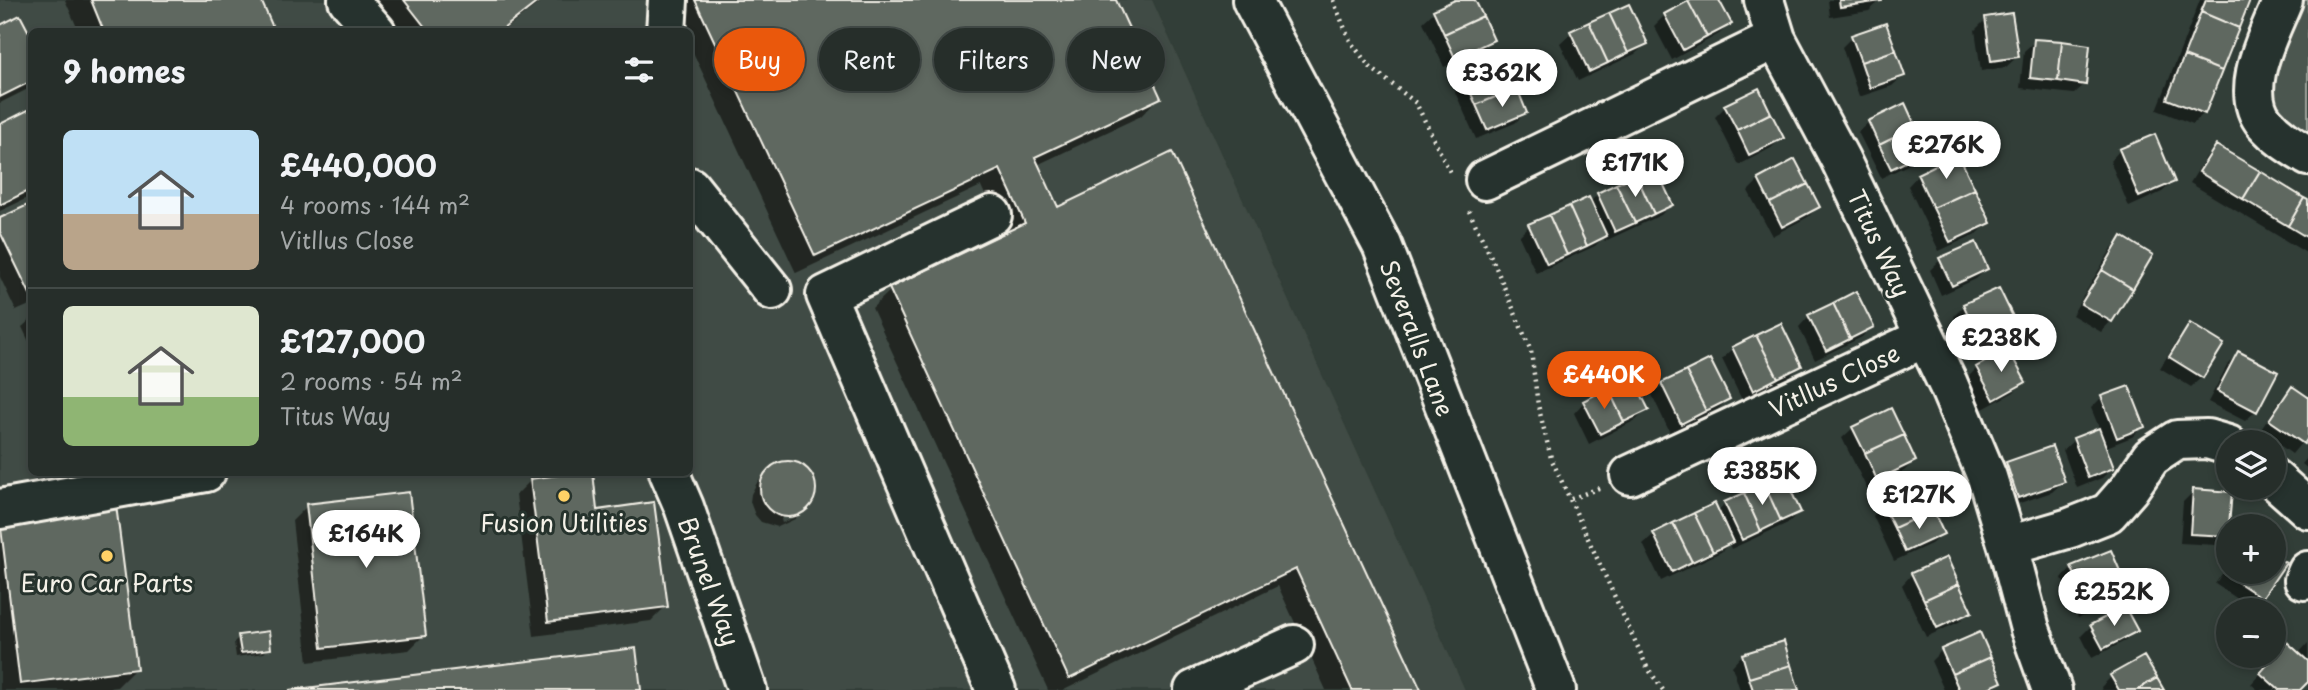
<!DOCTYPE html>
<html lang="en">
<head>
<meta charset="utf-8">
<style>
	:root { --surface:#262e2a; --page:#323a36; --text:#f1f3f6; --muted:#a4a8a8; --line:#424a47; --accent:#ea580c }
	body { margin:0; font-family:"Playpen Sans",sans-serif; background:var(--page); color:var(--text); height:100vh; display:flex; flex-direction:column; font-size:26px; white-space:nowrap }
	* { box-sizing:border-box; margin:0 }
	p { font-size:23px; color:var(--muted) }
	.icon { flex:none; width:38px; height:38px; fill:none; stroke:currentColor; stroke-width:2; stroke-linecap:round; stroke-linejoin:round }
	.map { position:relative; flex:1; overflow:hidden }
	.side { position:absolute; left:28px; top:28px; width:665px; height:448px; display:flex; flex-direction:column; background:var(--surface); border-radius:10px; box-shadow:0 4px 10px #0003,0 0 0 2px var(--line) }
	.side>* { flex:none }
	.hud { position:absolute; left:714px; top:28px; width:665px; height:63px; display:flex; gap:14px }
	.buttons { position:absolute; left:2216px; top:430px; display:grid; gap:14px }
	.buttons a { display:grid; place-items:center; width:70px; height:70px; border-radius:50%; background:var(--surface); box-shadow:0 4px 10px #0003,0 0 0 2px var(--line); font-size:35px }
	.price { position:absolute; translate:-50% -60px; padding:0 16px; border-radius:24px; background:#fff; color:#222; font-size:23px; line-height:46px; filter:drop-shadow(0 2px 4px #0008) }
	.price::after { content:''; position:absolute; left:50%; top:42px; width:21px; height:16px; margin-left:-10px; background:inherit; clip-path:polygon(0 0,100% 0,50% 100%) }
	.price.current { background:var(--accent); color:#fff }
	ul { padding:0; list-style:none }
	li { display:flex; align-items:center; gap:21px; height:175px; padding:0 35px }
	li+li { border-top:2px solid var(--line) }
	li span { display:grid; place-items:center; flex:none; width:196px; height:140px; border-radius:10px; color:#555 }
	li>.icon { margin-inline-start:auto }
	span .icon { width:84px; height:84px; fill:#fffc; stroke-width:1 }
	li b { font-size:30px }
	h2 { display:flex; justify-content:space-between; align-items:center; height:84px; padding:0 35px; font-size:30px }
	.tag { padding:0 24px; border-radius:32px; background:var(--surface); box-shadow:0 4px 10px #0003,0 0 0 2px var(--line); font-size:24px; line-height:63px }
	.tag.current { background:var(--accent); color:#fff }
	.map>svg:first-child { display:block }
	.built { fill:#404b44; fill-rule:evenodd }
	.green { fill:#4c564f; stroke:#a0a49c; stroke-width:2 }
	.shadow { fill:#0007 }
	.building { fill:#5f6861; stroke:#f4f1e8; stroke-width:2 }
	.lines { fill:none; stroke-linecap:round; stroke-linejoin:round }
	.minor-casing { stroke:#f4f1e8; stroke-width:44 }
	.path { stroke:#f4f1e8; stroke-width:4.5; stroke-dasharray:2 5; stroke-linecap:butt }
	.minor { stroke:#26332d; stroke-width:38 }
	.poi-dot { fill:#ffd166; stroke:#26332d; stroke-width:2.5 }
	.labels { text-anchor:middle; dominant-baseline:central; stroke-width:6; stroke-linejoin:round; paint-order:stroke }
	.street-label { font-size:24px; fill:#f4f1e8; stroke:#26332d }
	.poi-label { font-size:24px; fill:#f4f1e8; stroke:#26332d }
</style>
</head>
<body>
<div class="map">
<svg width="2308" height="690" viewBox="0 0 2308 690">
	<rect width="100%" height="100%" fill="#323e38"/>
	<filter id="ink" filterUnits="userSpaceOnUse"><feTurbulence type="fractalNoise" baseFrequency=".0143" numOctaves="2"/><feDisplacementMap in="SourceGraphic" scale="14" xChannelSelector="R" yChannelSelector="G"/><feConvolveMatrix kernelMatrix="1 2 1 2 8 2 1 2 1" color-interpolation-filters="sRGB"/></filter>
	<g filter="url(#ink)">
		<path class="built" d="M0 0H1152L1465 690H0ZM32 32H690V472H32Z"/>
		<path class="green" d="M2295 0H2308V138L2266 106Z"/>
		<path class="shadow" d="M65 0H260L274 32H79Z
			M372 0H543L502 32H397Z
			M668 0H1114L1159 97 1141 116 1037 165 1057 209 1419 690H1326L1278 586 1064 690H1048L872 308 891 290 1004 235 981 186 796 273 690 46V32H683Z
			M1459 0H1473L1492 39 1481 50 1444 67 1423 22 1434 12Z
			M1695 0H1717L1730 24 1719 34 1672 60 1654 26 1665 15Z
			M1828 0H1880V1L1869 11 1830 17Z
			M2200 0H2248L2204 113 2193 124 2157 110Z
			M1986 19 2017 57 2006 67 1981 71 1975 30Z
			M0 27 32 42V87L0 103Z
			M1571 33 1646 44 1635 54 1578 81 1560 43Z
			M1852 37 1903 76 1892 86 1859 97 1842 47Z
			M2035 41 2085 84 2074 94 2020 88 2024 51Z
			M1466 81 1525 113 1515 123 1476 139 1455 92Z
			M1725 107 1782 138 1771 148 1739 165 1715 117Z
			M32 110V196L0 211V126Z
			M1869 122 1926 150 1916 161 1881 178 1858 132Z
			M2216 147 2308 202V254L2190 183 2206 157Z
			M2120 150 2173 182 2162 192 2129 207 2110 161Z
			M1918 175 1989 222 1978 233 1939 251 1908 186Z
			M1759 180 1818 207 1808 217 1772 236 1748 191Z
			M1598 194 1671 204 1661 215 1605 241 1603 238 1595 246 1536 273 1519 236 1529 226 1590 202Z
			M32 205V304L16 311 0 277V220Z
			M2122 238 2151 256 2111 321 2101 332 2072 315 2112 248Z
			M1940 260 1986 269 1976 279 1941 295 1930 270Z
			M1964 306 2017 329 2006 340 1972 356 1954 316Z
			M1809 316 1872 326 1862 337 1815 360 1799 327Z
			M32 318V348L22 327Z
			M1780 325 1800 366 1790 376 1742 400 1722 359 1733 349Z
			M2191 326 2202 377 2191 387 2160 368 2180 336Z
			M2238 353 2256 411 2245 421 2208 402 2228 364Z
			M1977 368 2024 381 2014 392 1983 409 1966 379Z
			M1662 385 1728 399 1718 409 1670 433 1652 395Z
			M2292 389 2308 399V435L2292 454 2260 431 2281 399Z
			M2102 397 2143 427 2132 437 2104 448 2112 468 2102 478 2077 488 2063 450 2074 440 2100 430 2091 408Z
			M1584 402 1647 410 1636 420 1589 444 1574 413Z
			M1853 428 1914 461 1904 471 1867 489 1842 438Z
			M2308 457V469L2302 464Z
			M786 463 795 464 806 471 814 488 813 497 803 511V509L781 519 782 523 799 515 795 519 778 527 761 522 755 515 750 502 751 494 758 481 770 470Z
			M2007 463 2063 482 2052 492 2008 507 1996 474Z
			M531 480 596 512 666 606 651 621 534 636 516 495Z
			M2194 491 2227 535 2216 545 2180 543 2183 502Z
			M1725 503 1799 512 1788 523 1731 549 1729 544 1721 552 1661 581 1643 544 1654 534 1717 512Z
			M1883 505 1942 534 1931 544 1894 561 1873 516Z
			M307 506 424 635 409 650 308 662 292 521Z
			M0 522 135 669 117 687 94 690H0Z
			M2283 563 2260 597 2250 607 2215 584 2228 565V572H2273Z
			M2072 567 2126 592 2116 602 2078 618 2062 578Z
			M1912 574 1970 611 1959 622 1926 637 1902 585Z
			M2091 626 2136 631 2125 641 2092 658 2081 636Z
			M239 637 269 648 264 653 236 657 234 642Z
			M2308 643V679L2298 690H2258L2251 684 2277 655 2298 654Z
			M1942 650 2000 682 1992 690H1944L1931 661Z
			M1742 655 1796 690H1740L1732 666Z
			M2111 677 2162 690H2102L2101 687Z"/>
		<path class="building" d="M91 0H261L275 32H104Z
			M404 0H540L499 32H429Z
			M695 0H1116L1161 98 1035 157 1058 207 1172 152 1421 690H1352L1296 569 1069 679 889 288 1025 223 1000 169 815 256Z
			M1455 0H1475L1483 16 1444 34 1433 10Z
			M1691 0H1719L1732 24 1707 37 1688 1Z
			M1839 0H1882V1L1840 7Z
			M2206 0H2250L2239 28 2201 12Z
			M1688 1 1707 37 1683 50 1664 14Z
			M1629 4 1648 44 1628 53 1609 13Z
			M2201 12 2239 28 2222 71 2184 56Z
			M1609 13 1628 53 1608 63 1589 22Z
			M2012 13 2019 57 1991 61 1985 17Z
			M20 15 32 38V81L0 97V25Z
			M1483 16 1494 40 1455 58 1444 34Z
			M1589 22 1608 63 1589 72 1570 31Z
			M1886 23 1896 50 1861 62 1851 35Z
			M2034 39 2062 41 2058 81 2030 78Z
			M2062 41 2090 45 2086 85 2058 81Z
			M1896 50 1905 76 1870 88 1861 62Z
			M2184 56 2222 71 2205 114 2167 99Z
			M1506 63 1517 88 1476 105 1465 80Z
			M1517 88 1527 113 1487 130 1476 105Z
			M1759 88 1771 113 1737 130 1724 105Z
			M1905 103 1916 127 1879 145 1868 121Z
			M32 108V189L0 205V124Z
			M1771 113 1784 138 1749 155 1737 130Z
			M1916 127 1928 151 1891 169 1879 145Z
			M2155 134 2175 182 2139 197 2119 149Z
			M2216 145 2260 171 2243 199 2199 172Z
			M1958 154 1975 189 1933 208 1917 174Z
			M1795 159 1808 184 1770 203 1758 179Z
			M1655 166 1673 205 1654 214 1636 175Z
			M2260 171 2304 198 2288 226 2243 199Z
			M1636 175 1654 214 1635 223 1616 184Z
			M1616 184 1635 223 1615 232 1597 193Z
			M1808 184 1820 207 1782 227 1770 203Z
			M1975 189 1991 223 1950 242 1933 208Z
			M1589 197 1607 236 1587 246 1569 206Z
			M2304 198 2308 200V238L2288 226Z
			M32 203V298L0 232V218Z
			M1569 206 1587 246 1567 255 1549 215Z
			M1549 215 1567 255 1547 264 1528 224Z
			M2122 236 2153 255 2133 289 2102 270Z
			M1976 242 1988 269 1952 286 1939 258Z
			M2102 270 2133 289 2112 322 2081 304Z
			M1999 288 2019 329 1983 347 1963 304Z
			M1856 291 1874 327 1850 339 1833 303Z
			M1833 303 1850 339 1826 351 1808 315Z
			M1781 323 1802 366 1778 378 1756 335Z
			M2190 323 2224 344 2203 378 2169 357Z
			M1756 335 1778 378 1753 391 1732 347Z
			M2008 349 2026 382 1994 400 1976 367Z
			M2238 351 2278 372 2257 412 2217 391Z
			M1710 359 1730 399 1706 411 1686 371Z
			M1686 371 1706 411 1681 424 1661 383Z
			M1632 376 1649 410 1624 422 1608 388Z
			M2129 386 2145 427 2117 438 2101 396Z
			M2292 386 2308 397V438L2304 444 2269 420Z
			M1608 388 1624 422 1600 434 1583 401Z
			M1891 408 1904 435 1865 453 1852 427Z
			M2099 428 2114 468 2088 478 2073 438Z
			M1904 435 1916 461 1877 480 1865 453Z
			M2052 446 2065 482 2018 498 2006 462Z
			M760 489a28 28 0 1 1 56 0a28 28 0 1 1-56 0Z
			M580 472H593L597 510 654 502 668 607 548 622 530 479Z
			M1783 474 1801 512 1781 521 1764 484Z
			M1764 484 1781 521 1761 531 1744 493Z
			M1921 486 1933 510 1894 528 1882 504Z
			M2193 489 2232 492 2228 536 2190 534Z
			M409 492 426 636 322 648 306 504Z
			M1744 493 1761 531 1742 540 1724 502Z
			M1715 503 1733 542 1713 552 1694 513Z
			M116 505 137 669 20 684 0 520Z
			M1933 510 1944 534 1905 552 1894 528Z
			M1694 513 1713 552 1692 562 1673 523Z
			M1673 523 1692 562 1672 572 1653 533Z
			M2111 550 2129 592 2089 608 2071 566Z
			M2273 555 2286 563 2262 598 2224 573 2228 567V572H2273Z
			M1947 557 1959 584 1924 600 1911 573Z
			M1959 584 1972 612 1937 628 1924 600Z
			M2125 607 2138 631 2103 649 2090 625Z
			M269 631 271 649 241 653 238 635Z
			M1980 632 1991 657 1952 674 1941 649Z
			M1784 641 1791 665 1749 678 1742 654Z
			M2287 642 2308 661V682L2300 690H2279L2260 673Z
			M636 648 641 690H289Z
			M2144 656 2157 678 2137 690H2119L2110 675Z
			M1991 657 2002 682 1984 690H1959L1952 674Z
			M1791 665 1799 690H1753L1749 678Z
			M2157 678 2164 690H2137Z"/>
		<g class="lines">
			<defs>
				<path id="minor" d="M348 0 376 32
					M1252 0 1382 245 1556 690
					M1764 0 1776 39 1840 159 1948 384 1987 477 2008 546 2030 629 2052 690
					M2283 0C2270 33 2237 90 2265 123 2277 137 2292 146 2308 156
					M666 32 668 0
					M1485 180 1776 39
					M690 187 772 290
					M992 215 826 295 996 690
					M669 472 684 507 747 690
					M1630 475 1924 338
					M2273 478 2308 509
					M0 509 206 472
					M2008 546 2070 528 2108 513 2129 489 2151 457 2177 440 2207 439 2228 445
					M2304 580 2308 571
					M1194 690 1294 645"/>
			</defs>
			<use href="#minor" class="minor-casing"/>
			<path class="path" d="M1333 0 1350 41 1370 67 1416 103 1450 172
				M1469 211 1494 263 1531 351 1538 405 1551 458 1647 667 1663 690
				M1571 499 1599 488"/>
			<use href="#minor" class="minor"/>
		</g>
	</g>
	<g class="poi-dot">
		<circle cx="564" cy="496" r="7"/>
		<circle cx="107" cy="556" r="7"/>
	</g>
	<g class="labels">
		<g class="street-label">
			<text transform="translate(1880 243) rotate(65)">Titus Way</text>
			<text transform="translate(1418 338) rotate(69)">Severalls Lane</text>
			<text transform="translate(1834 380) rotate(-25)">Vitllus Close</text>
			<text transform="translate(710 581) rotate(70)">Brunel Way</text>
		</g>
		<g class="poi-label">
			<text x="564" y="522">Fusion Utilities</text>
			<text x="107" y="582">Euro Car Parts</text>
		</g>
	</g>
</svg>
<div class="buttons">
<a><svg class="icon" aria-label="layers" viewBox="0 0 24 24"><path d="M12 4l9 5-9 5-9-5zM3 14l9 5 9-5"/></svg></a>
<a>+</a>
<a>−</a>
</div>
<b class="price" style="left:1502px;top:109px">£362K</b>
<b class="price" style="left:1946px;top:181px">£276K</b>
<b class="price" style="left:1635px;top:199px">£171K</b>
<b class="price" style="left:2001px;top:374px">£238K</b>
<b class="price current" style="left:1604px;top:411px">£440K</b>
<b class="price" style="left:1762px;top:507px">£385K</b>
<b class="price" style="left:1919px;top:531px">£127K</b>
<b class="price" style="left:366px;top:570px">£164K</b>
<b class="price" style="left:2114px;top:628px">£252K</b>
<div class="hud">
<a class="tag current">Buy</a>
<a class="tag">Rent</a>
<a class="tag">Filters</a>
<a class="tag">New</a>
</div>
<section class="side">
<h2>9 homes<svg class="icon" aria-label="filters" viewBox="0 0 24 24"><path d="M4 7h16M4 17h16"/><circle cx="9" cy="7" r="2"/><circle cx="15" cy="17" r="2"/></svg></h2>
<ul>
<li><span style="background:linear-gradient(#bfe0f5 60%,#b9a48a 0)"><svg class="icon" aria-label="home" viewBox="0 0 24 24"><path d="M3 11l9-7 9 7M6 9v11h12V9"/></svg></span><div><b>£440,000</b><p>4 rooms · 144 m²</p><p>Vitllus Close</p></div></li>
<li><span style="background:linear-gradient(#dfe7d0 65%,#8fb573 0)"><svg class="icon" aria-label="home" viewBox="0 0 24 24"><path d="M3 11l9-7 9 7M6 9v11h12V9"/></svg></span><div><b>£127,000</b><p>2 rooms · 54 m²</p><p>Titus Way</p></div></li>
</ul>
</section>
</div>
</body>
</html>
